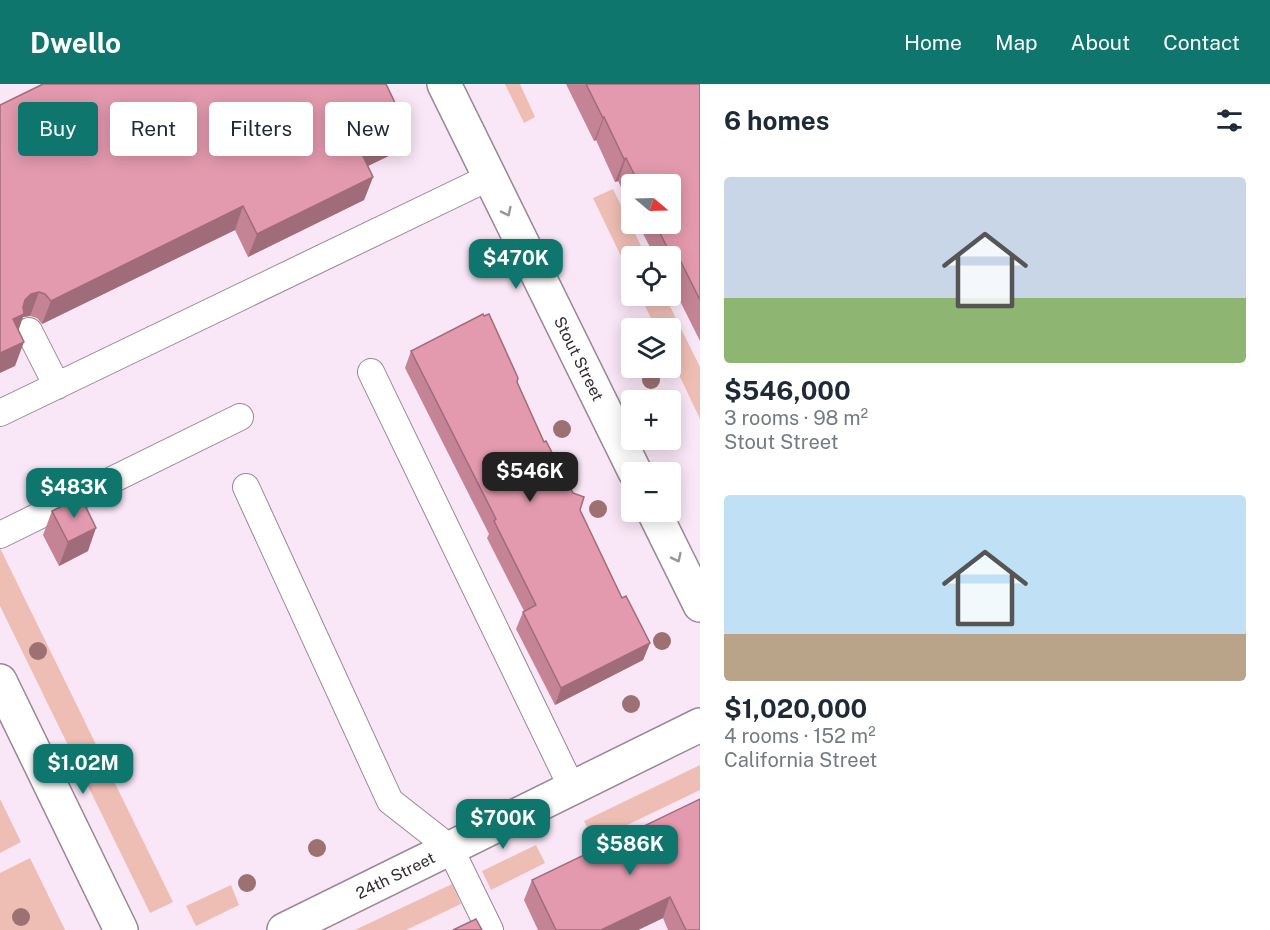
<!DOCTYPE html>
<html lang="en">
<head>
<meta charset="utf-8">
<style>
	:root { --surface:#fff; --page:#f6f6f7; --text:#1f2937; --muted:#747a83; --accent:#0f766e }
	body { margin:0; font-family:"Public Sans",sans-serif; background:var(--page); color:var(--text); height:100vh; display:flex; flex-direction:column; font-size:22px; white-space:nowrap }
	* { box-sizing:border-box; margin:0 }
	p { font-size:20px; color:var(--muted) }
	.icon { flex:none; width:33px; height:33px; fill:none; stroke:currentColor; stroke-width:2; stroke-linecap:round; stroke-linejoin:round }
	.map { position:relative; flex:1; overflow:hidden }
	.panel { display:flex; flex-direction:column; background:var(--surface); width:570px }
	.panel>* { flex:none }
	.hud { position:absolute; left:18px; top:18px; width:570px; height:54px; display:flex; gap:12px }
	.needle { width:39px; rotate:109deg }
	.tools { position:absolute; left:621px; top:90px; display:grid; gap:12px }
	.tools a { display:grid; place-items:center; width:60px; height:60px; border-radius:6px; background:var(--surface); box-shadow:0 3px 15px #0003; font-size:30px }
	.price { position:absolute; translate:-50% -51px; padding:0 14px; border-radius:12px; background:var(--accent); color:#fff; font-size:20px; line-height:39px; filter:drop-shadow(0 2px 3px #0008) }
	.price::after { content:''; position:absolute; left:50%; top:36px; width:18px; height:14px; margin-left:-9px; background:inherit; clip-path:polygon(0 0,100% 0,50% 100%) }
	.price.on { background:#222; color:#fff }
	ul { padding:0; list-style:none }
	li { display:grid; align-content:center; gap:12px; height:318px; padding:0 24px }
	li span { display:grid; place-items:center; height:186px; border-radius:6px; color:#555 }
	li>.icon { margin-inline-start:auto }
	span .icon { width:108px; height:108px; fill:#fffc; stroke-width:1 }
	li b { font-size:26px }
	h2 { display:flex; justify-content:space-between; align-items:center; height:72px; padding:0 24px; font-size:26px }
	.chip { padding:0 21px; border-radius:6px; background:var(--surface); box-shadow:0 3px 15px #0003; font-size:21px; line-height:54px }
	.chip.on { background:var(--accent); color:#fff }
	header { display:flex; align-items:center; gap:36px; box-sizing:border-box; height:84px; padding:0 30px; background:var(--accent); color:#fff }
	header strong { font-size:28px }
	nav { display:flex; gap:33px; margin-inline-start:auto; font-size:21px }
	main { display:flex; flex:1; min-height:0 }
	.map>svg:first-child { display:block }
	.green { fill:#eebeb4 }
	.lines { fill:none; stroke-linecap:round; stroke-linejoin:round }
	.service-casing { stroke:#988896; stroke-width:28 }
	.minor-casing { stroke:#988896; stroke-width:36 }
	.tertiary-casing { stroke:#988896; stroke-width:36 }
	.secondary-casing { stroke:#988896; stroke-width:36 }
	.service { stroke:#fff; stroke-width:26 }
	.minor { stroke:#fff; stroke-width:33 }
	.tertiary { stroke:#fff; stroke-width:33 }
	.secondary { stroke:#fff; stroke-width:33 }
	.tree { fill:#9d7172 }
	.wall { fill:#c48496 }
	.shaded-wall { fill:#a06c7a }
	.building { fill:#e49aae; stroke:#a06c7a; stroke-width:1.5 }
	.oneway { stroke:#989698 }
	.labels { text-anchor:middle; dominant-baseline:central; stroke-width:5; stroke-linejoin:round; paint-order:stroke }
	.street-label { font-size:16px; fill:#322c31; stroke:#f9e6f6 }
</style>
</head>
<body>
<header>
<strong>Dwello</strong>
<nav><a>Home</a><a>Map</a><a>About</a><a>Contact</a></nav>
</header>
<main>
<div class="map">
<svg width="700" height="846" viewBox="0 0 700 846">
	<rect width="100%" height="100%" fill="#f9e6f6"/>
	<path class="green" d="M505 0H520L535 33 524 39Z
		M613 105 646 172H632L631 193 593 114Z
		M640 212H665L700 283V335L671 274 670 244H656Z
		M0 464 173 818 150 829 0 522Z
		M700 681V706L594 757 584 737Z
		M0 715 21 758 0 769Z
		M536 761 545 779 491 806 482 787Z
		M30 774 65 846H0V789Z
		M452 800 461 820 406 846H355Z
		M231 801 239 821 196 842 186 822Z"/>
	<g class="lines">
		<defs>
			<path id="service" d="M29 247 57 302
				M371 288 572 704
				M0 329 490 93
				M246 403 390 717 450 764 490 846
				M0 451 240 333"/>
			<g id="minor">
				<path id="s1" d="M284 846 700 641"/>
			</g>
			<path id="tertiary" d="M0 597 121 846"/>
			<g id="secondary">
				<path id="s2" d="M444 0 635 388"/>
				<path d="M654 428 700 521"/>
			</g>
		</defs>
		<use href="#service" class="service-casing"/>
		<use href="#minor" class="minor-casing"/>
		<use href="#tertiary" class="tertiary-casing"/>
		<use href="#secondary" class="secondary-casing"/>
		<use href="#service" class="service"/>
		<use href="#minor" class="minor"/>
		<use href="#tertiary" class="tertiary"/>
		<use href="#secondary" class="secondary"/>
	</g>
	<g class="tree">
		<circle cx="651" cy="296" r="9"/>
		<circle cx="562" cy="345" r="9"/>
		<circle cx="598" cy="425" r="9"/>
		<circle cx="662" cy="557" r="9"/>
		<circle cx="38" cy="567" r="9"/>
		<circle cx="631" cy="620" r="9"/>
		<circle cx="317" cy="764" r="9"/>
		<circle cx="247" cy="799" r="9"/>
		<circle cx="21" cy="833" r="9"/>
	</g>
	<path class="wall" d="M566 0H700V257L670 197V172H651L648 166 650 163 638 140H670V100H632V125L618 97 615 98 596 56 594 57Z
		M0 21 407 44 399 67 368 82 373 93 364 116 248 173 235 146 42 240 37 234 30 232 23 233 18 247 15 282Z
		M411 267 517 298 544 358 580 426 622 514 650 559 643 576 555 621 516 545 523 528 524 527 487 454 489 450 405 284Z
		M52 427 88 467 59 482 43 451Z
		M700 715V846H668L663 834 638 846H538L524 816 532 796Z"/>
	<path class="shaded-wall" d="M604 33 596 56 594 57 603 34Z
		M407 44 399 67 351 90 360 66Z
		M626 74 618 97 615 98 624 75Z
		M373 93 364 116 248 173 257 150Z
		M243 122 235 146 42 240 51 217Z
		M678 172 670 193V181L673 175Z
		M39 208 30 232 23 233 16 253 13 235 25 216 31 210Z
		M24 258 15 282 0 289V269Z
		M96 444 88 467 59 482 68 458Z
		M650 559 643 576 555 621 561 604Z
		M670 813 663 834 638 846H601Z"/>
	<path class="building" d="M43 0H386L407 44 360 66 373 93 257 150 243 122 51 217 45 210 39 208 31 210 25 216 23 223 24 230 13 235 24 258 0 269V21Z
		M586 0H700V216L678 172 673 175 657 143 659 142 658 140H670V100H639L626 74 624 75 604 33 603 34Z
		M483 230 484 232 489 230 518 294 517 298 544 358 546 357 573 409 584 413 580 426 622 514 626 512 650 559 561 604 523 528 536 521 494 437 496 435 411 267Z
		M81 413 96 444 68 458 52 427Z
		M700 715V846H686L670 813 601 846H556L532 796Z
		M476 835 482 846H453Z"/>
	<defs><path id="oneway-chevron" d="M-2-3.5L2.5 0L-2 3.5" fill="none" stroke-width="1.6" stroke-linecap="round" stroke-linejoin="round" transform="scale(1.5)"/></defs>
	<g class="oneway">
		<use href="#oneway-chevron" transform="translate(507 128) rotate(64)"/>
		<use href="#oneway-chevron" transform="translate(677 474) rotate(64)"/>
	</g>
	<g class="labels">
		<g class="street-label">
			<text stroke="none"><textPath href="#s2" startOffset="306">Stout Street</textPath></text>
			<text stroke="none"><textPath href="#s1" startOffset="124">24th Street</textPath></text>
		</g>
	</g>
</svg>
<div class="tools">
<a><svg class="needle" viewBox="-14 -14 28 28"><path d="M0-13l5 13h-10z" fill="#e53935"/><path d="M0 13l5-13h-10z" fill="#747a83"/></svg></a>
<a><svg class="icon" aria-label="locate" viewBox="0 0 24 24"><circle cx="12" cy="12" r="6"/><path d="M12 2v4M12 18v4M2 12h4M18 12h4"/></svg></a>
<a><svg class="icon" aria-label="layers" viewBox="0 0 24 24"><path d="M12 4l9 5-9 5-9-5zM3 14l9 5 9-5"/></svg></a>
<a>+</a>
<a>−</a>
</div>
<b class="price" style="left:516px;top:206px">$470K</b>
<b class="price on" style="left:530px;top:419px">$546K</b>
<b class="price" style="left:74px;top:435px">$483K</b>
<b class="price" style="left:83px;top:711px">$1.02M</b>
<b class="price" style="left:503px;top:766px">$700K</b>
<b class="price" style="left:630px;top:792px">$586K</b>
<div class="hud">
<a class="chip on">Buy</a>
<a class="chip">Rent</a>
<a class="chip">Filters</a>
<a class="chip">New</a>
</div>
</div>
<section class="panel">
<h2>6 homes<svg class="icon" aria-label="filters" viewBox="0 0 24 24"><path d="M4 7h16M4 17h16"/><circle cx="9" cy="7" r="2"/><circle cx="15" cy="17" r="2"/></svg></h2>
<ul>
<li><span style="background:linear-gradient(#c9d6e8 65%,#8fb573 0)"><svg class="icon" aria-label="home" viewBox="0 0 24 24"><path d="M3 11l9-7 9 7M6 9v11h12V9"/></svg></span><div><b>$546,000</b><p>3 rooms · 98 m²</p><p>Stout Street</p></div></li>
<li><span style="background:linear-gradient(#bfe0f5 75%,#b9a48a 0)"><svg class="icon" aria-label="home" viewBox="0 0 24 24"><path d="M3 11l9-7 9 7M6 9v11h12V9"/></svg></span><div><b>$1,020,000</b><p>4 rooms · 152 m²</p><p>California Street</p></div></li>
</ul>
</section>
</main>
</body>
</html>
